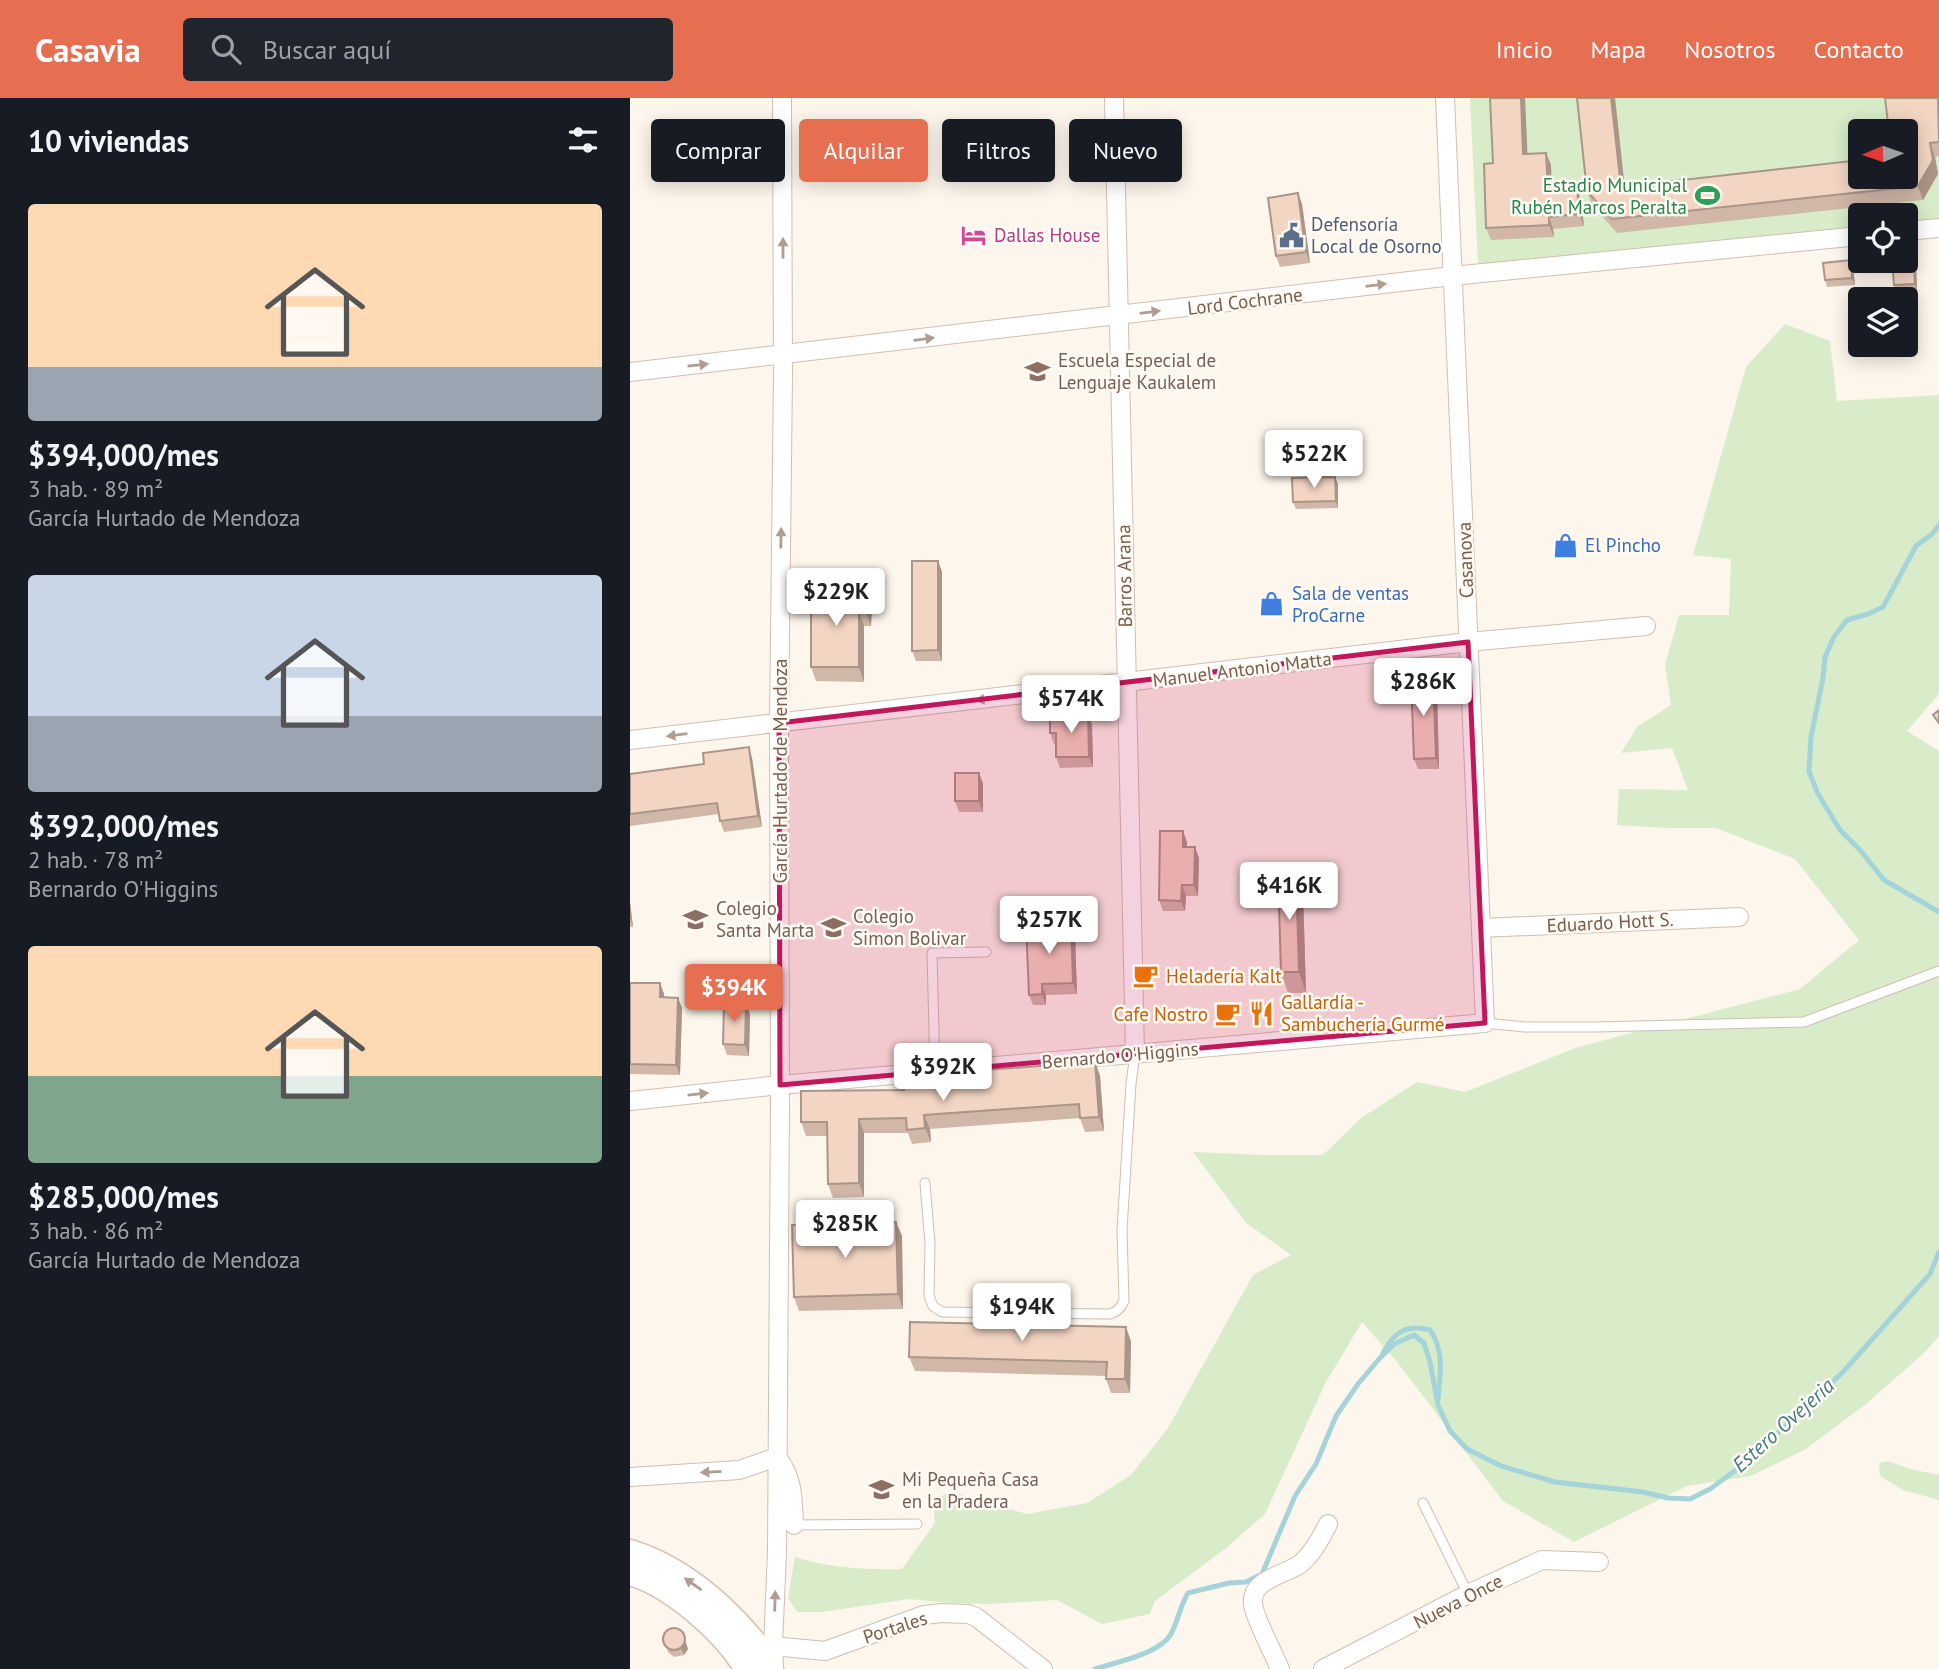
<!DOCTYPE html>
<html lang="es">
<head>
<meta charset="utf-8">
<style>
	:root { --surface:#171b24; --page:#20242c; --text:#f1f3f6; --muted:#9ea1a6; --accent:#e76f51 }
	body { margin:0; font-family:"PT Sans",sans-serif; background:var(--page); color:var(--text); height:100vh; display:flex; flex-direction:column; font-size:26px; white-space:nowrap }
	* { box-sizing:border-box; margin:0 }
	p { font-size:23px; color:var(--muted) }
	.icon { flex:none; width:38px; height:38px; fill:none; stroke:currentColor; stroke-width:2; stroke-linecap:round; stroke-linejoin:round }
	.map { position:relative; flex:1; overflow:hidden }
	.details { display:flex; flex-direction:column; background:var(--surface); width:630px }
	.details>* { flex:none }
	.guide { position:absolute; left:21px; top:21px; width:665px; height:63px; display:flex; gap:14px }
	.needle { width:46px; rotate:268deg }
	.tools { position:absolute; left:1218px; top:21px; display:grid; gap:14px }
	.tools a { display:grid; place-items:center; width:70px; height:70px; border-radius:7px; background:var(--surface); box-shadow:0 4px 18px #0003; font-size:35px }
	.price { position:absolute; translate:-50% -60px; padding:0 16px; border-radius:7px; background:#fff; color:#222; font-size:23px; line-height:46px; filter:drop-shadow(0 2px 4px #0008) }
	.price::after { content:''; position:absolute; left:50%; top:42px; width:21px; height:16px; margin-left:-10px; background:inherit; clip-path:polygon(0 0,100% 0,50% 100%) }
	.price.current { background:var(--accent); color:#fff }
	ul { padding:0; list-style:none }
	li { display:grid; align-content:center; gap:14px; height:371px; padding:0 28px }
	li span { display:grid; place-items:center; height:217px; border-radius:7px; color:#555 }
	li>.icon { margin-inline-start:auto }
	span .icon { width:126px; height:126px; fill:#fffc; stroke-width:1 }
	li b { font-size:30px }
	h2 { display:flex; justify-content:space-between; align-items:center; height:84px; padding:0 28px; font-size:30px }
	.pill { padding:0 24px; border-radius:7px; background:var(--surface); box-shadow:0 4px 18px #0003; font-size:24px; line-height:63px }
	.pill.current { background:var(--accent); color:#fff }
	header { display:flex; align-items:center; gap:42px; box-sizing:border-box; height:98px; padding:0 35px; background:var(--accent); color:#fff }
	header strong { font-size:33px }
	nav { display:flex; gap:38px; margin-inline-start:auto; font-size:24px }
	.search { width:490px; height:63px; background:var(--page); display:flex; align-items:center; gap:18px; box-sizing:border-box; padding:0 24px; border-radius:7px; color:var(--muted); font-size:26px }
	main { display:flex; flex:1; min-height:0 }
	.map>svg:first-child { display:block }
	.green { fill:#d8ecc9; fill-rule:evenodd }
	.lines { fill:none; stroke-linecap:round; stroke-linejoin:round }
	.stream { stroke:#a5d3da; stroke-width:5 }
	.service-casing { stroke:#d1beb0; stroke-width:11 }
	.minor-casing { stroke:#d1beb0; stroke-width:20 }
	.secondary-casing { stroke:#d6c0b0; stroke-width:27 }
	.service { stroke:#fff; stroke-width:9 }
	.minor { stroke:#fff; stroke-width:18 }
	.secondary { stroke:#fff; stroke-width:24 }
	.wall { fill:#d1b7a8 }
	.shaded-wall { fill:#aa9588 }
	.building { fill:#f3d5c3; stroke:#aa9588; stroke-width:2 }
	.oneway { fill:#af9d94 }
	.marked { fill:#c2185b; fill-opacity:0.2; stroke:#c2185b; stroke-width:5; stroke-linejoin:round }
	.labels { text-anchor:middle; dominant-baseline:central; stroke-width:5; stroke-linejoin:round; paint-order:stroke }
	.leisure-label { font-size:19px; fill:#27864d; stroke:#fffaf3; text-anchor:end }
	.service-label { font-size:19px; fill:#4e5e75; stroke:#fffaf3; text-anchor:start }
	.hotel-label { font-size:19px; fill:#b23c85; stroke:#fffaf3; text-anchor:start }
	.street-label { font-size:19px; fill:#7a5c4d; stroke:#fffaf3 }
	.education-label { font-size:19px; fill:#785e54; stroke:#fffaf3; text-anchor:start }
	.shop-label { font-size:19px; fill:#366cbe; stroke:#fffaf3; text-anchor:start }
	.food-label { font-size:19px; fill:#c56008; stroke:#fffaf3; text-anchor:start }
	.water-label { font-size:21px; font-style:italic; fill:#437c86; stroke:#fffaf3 }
</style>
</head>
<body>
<header>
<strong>Casavia</strong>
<div class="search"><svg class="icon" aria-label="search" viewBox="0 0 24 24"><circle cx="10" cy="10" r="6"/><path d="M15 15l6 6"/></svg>Buscar aquí</div>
<nav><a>Inicio</a><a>Mapa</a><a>Nosotros</a><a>Contacto</a></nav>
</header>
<main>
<section class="details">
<h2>10 viviendas<svg class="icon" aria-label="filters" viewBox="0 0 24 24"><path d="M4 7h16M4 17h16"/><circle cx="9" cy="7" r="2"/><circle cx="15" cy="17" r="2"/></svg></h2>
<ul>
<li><span style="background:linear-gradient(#ffd9b3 75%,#9aa5b1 0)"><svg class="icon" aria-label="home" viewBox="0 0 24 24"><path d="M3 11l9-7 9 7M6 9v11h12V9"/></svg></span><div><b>$394,000/mes</b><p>3 hab. · 89 m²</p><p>García Hurtado de Mendoza</p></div></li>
<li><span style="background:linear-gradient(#c9d6e8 65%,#9aa5b1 0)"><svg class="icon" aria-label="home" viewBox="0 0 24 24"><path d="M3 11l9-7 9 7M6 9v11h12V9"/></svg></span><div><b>$392,000/mes</b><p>2 hab. · 78 m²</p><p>Bernardo O'Higgins</p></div></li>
<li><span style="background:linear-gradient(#ffd9b3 60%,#7fa58c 0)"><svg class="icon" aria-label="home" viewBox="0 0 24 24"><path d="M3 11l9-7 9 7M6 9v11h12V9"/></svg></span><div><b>$285,000/mes</b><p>3 hab. · 86 m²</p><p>García Hurtado de Mendoza</p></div></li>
</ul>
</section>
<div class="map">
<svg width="1309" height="1571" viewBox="0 0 1309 1571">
	<rect width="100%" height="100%" fill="#fdf6ec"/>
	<path class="green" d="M840 0H1309V128L1276 131V117H1230V135L848 168ZM1230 33H1276V79H1230Z
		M1155 226 1200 243 1207 303 1309 297V596L1277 633 1309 653V1238L1294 1255 1236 1306 1176 1351 1121 1378 1057 1388 944 1444 873 1403 767 1264 732 1224 696 1284 635 1416 595 1451 525 1503 520 1516 472 1526 427 1502 360 1506 322 1505 279 1501 192 1514H167L158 1500 165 1459C200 1470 236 1472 272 1471L305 1425 303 1403 322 1392 340 1400 397 1416 457 1405 501 1377 538 1330 623 1177 661 1157 616 1125 563 1054 632 1057H693L731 1020 787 984 835 994 948 949 1170 891 1229 842 1165 761 1086 730H1037L987 727 989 691 1058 692 1042 650 991 655 1007 629 1041 607 1035 567 1049 517H1099L1101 461 1063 457 1116 269Z
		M1258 1363 1280 1371 1309 1377V1402L1273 1392 1250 1378 1249 1365Z"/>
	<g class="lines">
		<path class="stream" d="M1309 427 1302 436 1286 448 1253 509 1238 516 1217 522 1204 539 1195 559 1193 580 1181 639 1179 673 1187 694 1210 732 1231 753 1254 782 1309 814
			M753 1255C764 1234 776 1226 800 1232 815 1253 810 1277 808 1301
			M465 1571C486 1564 530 1556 541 1536 548 1523 550 1508 558 1495L599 1485 616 1484 632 1476 665 1398 686 1366 706 1318 728 1286 749 1261 764 1246 784 1237 794 1245 800 1264 808 1307 820 1333 837 1351 871 1368 925 1384 1013 1394 1038 1400 1060 1401 1080 1391 1118 1363 1213 1274 1300 1176 1309 1154"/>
		<defs>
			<path id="service" d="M855 925 895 929H966L1174 924 1309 873
				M305 973 302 855 356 854
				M295 1085 300 1145 299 1198 303 1208 312 1214 480 1216C487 1214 491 1210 494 1203L492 1132 501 986 505 955
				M793 1405 838 1496
				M164 1427 287 1426"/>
			<path id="minor" d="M484 0 505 955
				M1276 133 1309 130
				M0 274 822 178 1230 138
				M0 642 838 544 1016 528
				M851 830 1109 819
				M0 1003 150 987 855 925 815 0
				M147 1359C163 1379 163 1401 164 1427
				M0 1379 109 1372 147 1359
				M143 1548 195 1553 294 1517 312 1515 338 1516 346 1519 413 1571
				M144 1571 143 1548 147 1454 150 1004 149 625 153 277 152 0
				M650 1571C642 1552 630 1531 624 1511 616 1481 654 1478 670 1466 682 1457 691 1440 698 1426
				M693 1571 838 1496 912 1462 969 1464"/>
			<path id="secondary" d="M0 1454C42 1467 75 1492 105 1523 119 1538 132 1552 141 1571
				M0 1475C42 1487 95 1534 117 1571"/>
		</defs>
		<use href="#service" class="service-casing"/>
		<use href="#minor" class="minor-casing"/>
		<use href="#secondary" class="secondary-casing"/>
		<use href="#service" class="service"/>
		<use href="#minor" class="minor"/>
		<use href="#secondary" class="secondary"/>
	</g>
	<path class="wall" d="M860 0H895L897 56 916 55 921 67 922 92 951 102 954 128 923 131 924 139 861 142 856 130 863 65Z
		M947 0H985L995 89 1276 79 1309 0V58L1305 59 1308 76 1293 102 987 135 962 107 957 93Z
		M668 95 672 106 680 165 650 169 646 158Z
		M1221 162 1223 169 1225 187 1197 189 1195 182Z
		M1286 165 1287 193 1266 194 1264 187Z
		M708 386V410L666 411 663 404Z
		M308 463 312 474V563H286L282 553Z
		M236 494 242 508 241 528H234V584L186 583 181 569Z
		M803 579 807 589 809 671H788L784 661Z
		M458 617 462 627 463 669 430 670 426 659V646H424L420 635Z
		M122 660 132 729 94 734 90 723 89 716 0 728V676Z
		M349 675 353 686V714H329L325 703Z
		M557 744V749L569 760 568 798H556L555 813H533L529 802Z
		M673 794 676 895H658L651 874Z
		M0 804 3 829H0Z
		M445 836 447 896 416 897V907H403L399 897Z
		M0 885H30L34 896V899L48 900 52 910 50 977 0 976Z
		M120 916 119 958 97 957 93 946Z
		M465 964 470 978 474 1033 455 1034 450 1020 300 1031 301 1044 282 1046 278 1035H234V1099L203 1100 198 1086 197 1038H176L171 1024 274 992Z
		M266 1124 272 1138 273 1211 169 1213 164 1199Z
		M501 1243 500 1295H481L476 1281V1278L285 1273 279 1259Z
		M52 1533 58 1551 54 1557 44 1559 38 1554 33 1540Z"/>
	<path class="shaded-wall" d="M891 0H895L898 68 893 56Z
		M981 0H985L996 103 991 89Z
		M1300 45 1305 59 1308 76 1293 102 1288 88Z
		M916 55 921 67 922 105 918 93Z
		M947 90 951 102 954 128 949 116Z
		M668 95 672 106 680 165 676 154Z
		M919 119 923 131 924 139 919 127Z
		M1283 157 1286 165 1287 193 1285 186Z
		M1221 162 1223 169 1225 187 1222 180Z
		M705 379 708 386V410L706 403Z
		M308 463 312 474V563L308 552Z
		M236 494 242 508 241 528 236 514Z
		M229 514 234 528V584L229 569Z
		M803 579 807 589 809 671 806 660Z
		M458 617 462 627 463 669 459 659Z
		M119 649 122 660 132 729 128 718Z
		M349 675 353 686V714L349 703Z
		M553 733 557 744V760L553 749Z
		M565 749 569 760 568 798 564 787Z
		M666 773 673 794 676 895 669 874Z
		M552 787 556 798 555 813 551 803Z
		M0 804 3 829 0 820Z
		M441 825 445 836 447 896 443 885Z
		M30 885 34 896V910L30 899Z
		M412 886 416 897V907L412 896Z
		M48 900 52 910 50 977 46 967Z
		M116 906 120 916 119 958 115 947Z
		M465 964 470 978 474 1033 469 1019Z
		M294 1017 300 1031 301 1044 295 1030Z
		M229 1021 234 1035V1099L229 1085Z
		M266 1124 272 1138 273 1211 268 1196Z
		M496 1229 501 1243 500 1295 495 1281Z
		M52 1533 58 1551 54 1557 51 1550Z"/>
	<path class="building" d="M860 0H891L893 56 916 55 918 93 947 90 949 116 919 119V127L856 130 854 66 863 65Z
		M947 0H981L991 89 1230 62V79H1276V33H1259L1255 0H1308L1309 44 1300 45 1303 62 1288 88 982 121 957 93Z
		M668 95 676 154 646 158 638 100Z
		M1283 157 1285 186 1264 187 1262 163H1276V158Z
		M1221 162 1222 180 1195 182 1193 165Z
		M705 379 706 403 663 404 662 380Z
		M282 463H308V552L282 553Z
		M181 494H236V514H229V569H181Z
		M781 579H803L806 660 784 661Z
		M1309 612V625L1303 617Z
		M420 617H458L459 659H426V635H420Z
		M119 649 128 718 90 723 87 705 0 716V676L74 666 73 655Z
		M325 675H349V703H325Z
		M530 733H553V749H565L564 787H552L551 803 529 802Z
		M666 773 669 874H651L648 774Z
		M441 825 443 885 412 886V896L399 897 396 827Z
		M0 885H30V899L48 900 46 967 0 966Z
		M94 905 116 906 115 947 93 946Z
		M465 964 469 1019 450 1020 449 1006 294 1017 295 1030 277 1032 276 1020 229 1021V1085L198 1086 197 1024H171V993L274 992 273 978Z
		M266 1124 268 1196 164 1199 162 1127Z
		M280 1224 496 1229 495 1281H476L477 1264 279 1259Z
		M33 1541a11 11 0 1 1 22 0a11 11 0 1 1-22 0Z"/>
	<defs><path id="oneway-solid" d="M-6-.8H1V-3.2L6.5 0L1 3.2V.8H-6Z" transform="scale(1.75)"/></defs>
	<g class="oneway">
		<use href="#oneway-solid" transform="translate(153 150) rotate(-90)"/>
		<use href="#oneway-solid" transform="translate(746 187) rotate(-7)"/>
		<use href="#oneway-solid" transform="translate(520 214) rotate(-7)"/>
		<use href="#oneway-solid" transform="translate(294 241) rotate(-7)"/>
		<use href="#oneway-solid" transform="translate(68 267) rotate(-6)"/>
		<use href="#oneway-solid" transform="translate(151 440) rotate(-89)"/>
		<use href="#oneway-solid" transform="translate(356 601) rotate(173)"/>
		<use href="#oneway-solid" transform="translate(47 637) rotate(173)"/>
		<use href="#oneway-solid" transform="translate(68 996) rotate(-6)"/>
		<use href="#oneway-solid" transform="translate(81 1374) rotate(177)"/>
		<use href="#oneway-solid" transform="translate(63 1486) rotate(-145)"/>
		<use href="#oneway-solid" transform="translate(145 1503) rotate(-88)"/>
	</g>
	<path class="marked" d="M838 544 855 925 150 987 149 625Z"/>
	<defs>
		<symbol id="stadium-bare" viewBox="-9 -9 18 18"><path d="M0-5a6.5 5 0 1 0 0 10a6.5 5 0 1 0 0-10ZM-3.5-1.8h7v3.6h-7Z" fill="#2e9e5b" stroke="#fffaf3" stroke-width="2.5" paint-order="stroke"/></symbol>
		<symbol id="hotel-bare" viewBox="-9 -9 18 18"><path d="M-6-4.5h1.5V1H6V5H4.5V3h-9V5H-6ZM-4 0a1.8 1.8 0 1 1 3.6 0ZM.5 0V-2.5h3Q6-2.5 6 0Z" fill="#d1479c" stroke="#fffaf3" stroke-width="2.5" paint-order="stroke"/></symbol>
		<symbol id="civic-bare" viewBox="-9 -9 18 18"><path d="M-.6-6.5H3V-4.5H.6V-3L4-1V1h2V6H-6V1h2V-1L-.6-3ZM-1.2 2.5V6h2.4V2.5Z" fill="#5c6f8a" stroke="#fffaf3" stroke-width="2.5" paint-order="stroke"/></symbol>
		<symbol id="school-bare" viewBox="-9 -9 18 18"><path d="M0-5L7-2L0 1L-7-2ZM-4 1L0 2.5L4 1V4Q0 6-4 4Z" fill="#8d6e63" stroke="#fffaf3" stroke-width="2.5" paint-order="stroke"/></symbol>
		<symbol id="shop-bare" viewBox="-9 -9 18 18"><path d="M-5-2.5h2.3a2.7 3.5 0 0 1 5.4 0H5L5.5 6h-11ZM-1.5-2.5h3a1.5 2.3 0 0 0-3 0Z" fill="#3f7fe0" stroke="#fffaf3" stroke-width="2.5" paint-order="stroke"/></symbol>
		<symbol id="cafe-bare" viewBox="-9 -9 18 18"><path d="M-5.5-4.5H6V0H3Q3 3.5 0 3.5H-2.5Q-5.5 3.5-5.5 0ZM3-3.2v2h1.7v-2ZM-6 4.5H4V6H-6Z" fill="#e8710a" stroke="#fffaf3" stroke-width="2.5" paint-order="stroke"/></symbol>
		<symbol id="restaurant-bare" viewBox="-9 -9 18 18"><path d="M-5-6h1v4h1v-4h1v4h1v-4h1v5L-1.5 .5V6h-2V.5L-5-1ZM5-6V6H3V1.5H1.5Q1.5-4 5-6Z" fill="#e8710a" stroke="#fffaf3" stroke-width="2.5" paint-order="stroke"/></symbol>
	</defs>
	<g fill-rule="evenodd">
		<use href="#stadium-bare" x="1060" y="80" width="35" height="35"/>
		<use href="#hotel-bare" x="326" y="120" width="35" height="35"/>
		<use href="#civic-bare" x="644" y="120" width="35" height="35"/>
		<use href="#school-bare" x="390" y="256" width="35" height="35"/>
		<use href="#shop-bare" x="918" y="430" width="35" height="35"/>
		<use href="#shop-bare" x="624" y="488" width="35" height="35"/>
		<use href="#school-bare" x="48" y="804" width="35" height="35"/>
		<use href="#school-bare" x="186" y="812" width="35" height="35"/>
		<use href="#cafe-bare" x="498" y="860" width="35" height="35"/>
		<use href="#restaurant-bare" x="614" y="898" width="35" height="35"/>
		<use href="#cafe-bare" x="580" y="898" width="35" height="35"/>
		<use href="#school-bare" x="234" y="1374" width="35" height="35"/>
	</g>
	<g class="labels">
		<g class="leisure-label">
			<text x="1057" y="87">Estadio Municipal<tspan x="1057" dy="22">Rubén Marcos Peralta</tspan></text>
		</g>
		<g class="service-label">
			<text x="681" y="126">Defensoría<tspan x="681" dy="22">Local de Osorno</tspan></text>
		</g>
		<g class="hotel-label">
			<text x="364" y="137">Dallas House</text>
		</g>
		<g class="street-label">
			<text transform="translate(615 203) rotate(-7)">Lord Cochrane</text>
			<text transform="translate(835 462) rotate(-92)">Casanova</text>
			<text transform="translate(494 478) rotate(-91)">Barros Arana</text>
			<text transform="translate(612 571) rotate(-7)">Manuel Antonio Matta</text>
			<text transform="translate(150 673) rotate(-90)">García Hurtado de Mendoza</text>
			<text transform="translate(980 824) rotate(-3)">Eduardo Hott S.</text>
			<text transform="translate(490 957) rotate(-5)">Bernardo O'Higgins</text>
			<text transform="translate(828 1503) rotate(-27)">Nueva Once</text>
			<text transform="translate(265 1529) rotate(-18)">Portales</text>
		</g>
		<g class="education-label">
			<text x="428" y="262">Escuela Especial de<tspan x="428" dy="22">Lenguaje Kaukalem</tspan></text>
			<text x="86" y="810">Colegio<tspan x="86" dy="22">Santa Marta</tspan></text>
			<text x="223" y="818">Colegio<tspan x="223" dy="22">Simon Bolivar</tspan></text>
			<text x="272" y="1381">Mi Pequeña Casa<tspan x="272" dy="22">en la Pradera</tspan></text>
		</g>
		<g class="shop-label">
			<text x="955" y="447">El Pincho</text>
			<text x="662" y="495">Sala de ventas<tspan x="662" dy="22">ProCarne</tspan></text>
		</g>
		<g class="food-label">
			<text x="536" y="878">Heladería Kalt</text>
			<text x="651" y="904">Gallardía -<tspan x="651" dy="22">Sambuchería Gurmé</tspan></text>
			<text x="578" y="916" text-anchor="end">Cafe Nostro</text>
		</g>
		<g class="water-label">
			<text transform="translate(1153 1327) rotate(-42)">Estero Ovejeria</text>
		</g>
	</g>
</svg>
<div class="tools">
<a><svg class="needle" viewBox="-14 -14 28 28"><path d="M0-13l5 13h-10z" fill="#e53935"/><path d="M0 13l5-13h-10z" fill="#9ea1a6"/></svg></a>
<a><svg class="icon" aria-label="locate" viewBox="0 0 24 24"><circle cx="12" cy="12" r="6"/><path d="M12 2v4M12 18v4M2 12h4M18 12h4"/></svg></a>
<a><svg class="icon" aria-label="layers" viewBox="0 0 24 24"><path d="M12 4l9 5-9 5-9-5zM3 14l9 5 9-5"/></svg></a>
</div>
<b class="price" style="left:684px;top:392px">$522K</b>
<b class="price" style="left:206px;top:530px">$229K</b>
<b class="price" style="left:793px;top:620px">$286K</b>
<b class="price" style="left:441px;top:637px">$574K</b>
<b class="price" style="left:659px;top:824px">$416K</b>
<b class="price" style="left:419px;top:858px">$257K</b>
<b class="price current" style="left:104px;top:926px">$394K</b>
<b class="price" style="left:313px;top:1005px">$392K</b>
<b class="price" style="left:215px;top:1162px">$285K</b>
<b class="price" style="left:392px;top:1245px">$194K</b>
<div class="guide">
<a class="pill">Comprar</a>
<a class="pill current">Alquilar</a>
<a class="pill">Filtros</a>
<a class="pill">Nuevo</a>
</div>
</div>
</main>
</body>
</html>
